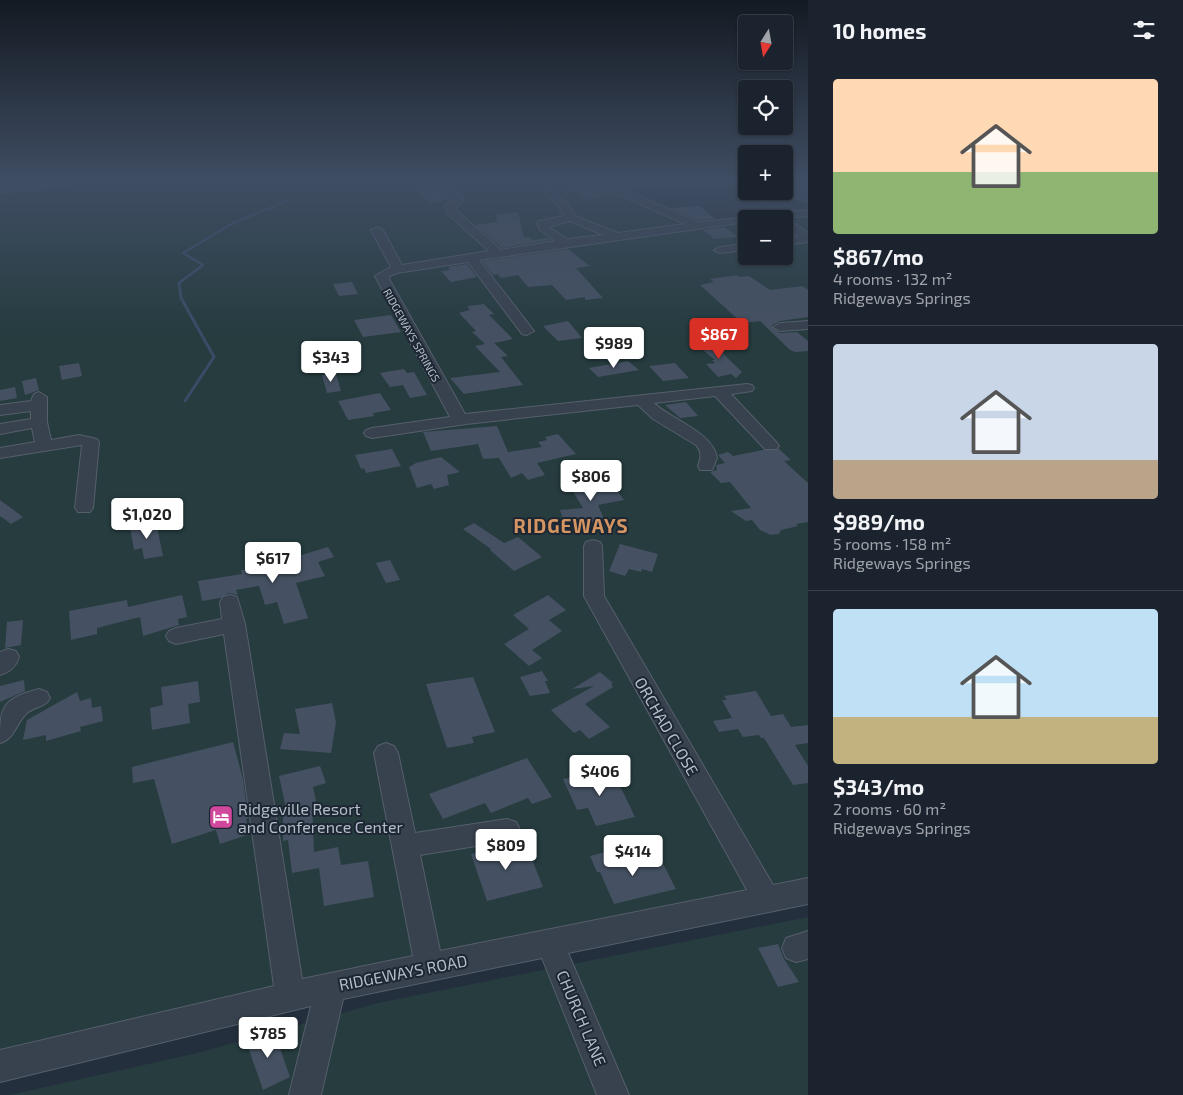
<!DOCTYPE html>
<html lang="en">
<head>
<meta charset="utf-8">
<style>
	:root { --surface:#1b232e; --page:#282f3a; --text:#f1f3f6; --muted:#a0a4aa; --line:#39404a; --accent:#d93025 }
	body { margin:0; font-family:"Exo 2",sans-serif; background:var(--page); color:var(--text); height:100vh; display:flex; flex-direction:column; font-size:19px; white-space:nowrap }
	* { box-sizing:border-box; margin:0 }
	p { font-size:16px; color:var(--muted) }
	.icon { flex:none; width:28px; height:28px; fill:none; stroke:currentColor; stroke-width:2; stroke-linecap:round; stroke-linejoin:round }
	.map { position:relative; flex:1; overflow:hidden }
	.panel { display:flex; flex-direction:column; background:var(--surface); width:375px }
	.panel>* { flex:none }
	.needle { width:32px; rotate:191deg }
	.tools { position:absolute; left:738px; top:15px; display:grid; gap:10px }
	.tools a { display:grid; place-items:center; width:55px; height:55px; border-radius:5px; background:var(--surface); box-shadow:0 1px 4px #0004,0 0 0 1px var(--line); font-size:25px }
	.price { position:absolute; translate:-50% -42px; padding:0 11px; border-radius:5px; background:#fff; color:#222; font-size:16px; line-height:32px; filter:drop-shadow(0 1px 2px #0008) }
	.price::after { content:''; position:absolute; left:50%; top:30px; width:15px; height:11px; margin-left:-8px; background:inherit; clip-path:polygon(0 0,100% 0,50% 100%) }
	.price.active { background:var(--accent); color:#fff }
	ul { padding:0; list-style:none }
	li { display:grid; align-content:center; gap:10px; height:265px; padding:0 25px }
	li+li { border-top:1px solid var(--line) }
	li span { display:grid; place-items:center; height:155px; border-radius:5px; color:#555 }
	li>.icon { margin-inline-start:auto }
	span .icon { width:90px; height:90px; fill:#fffc; stroke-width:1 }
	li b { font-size:21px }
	h2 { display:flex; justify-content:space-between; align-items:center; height:60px; padding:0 25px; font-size:21px }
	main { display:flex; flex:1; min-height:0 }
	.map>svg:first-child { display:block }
	.green { fill:#263c3f; fill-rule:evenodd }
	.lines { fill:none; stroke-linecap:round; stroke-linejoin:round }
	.stream-far1 { stroke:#394c67; stroke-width:2.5 }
	.stream { stroke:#394c67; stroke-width:3 }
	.building { fill:#455162 }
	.minor-casing { stroke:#565f6c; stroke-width:2 }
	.minor { fill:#38414e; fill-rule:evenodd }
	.labels { text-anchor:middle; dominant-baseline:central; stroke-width:4; stroke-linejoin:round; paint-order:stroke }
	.far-street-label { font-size:11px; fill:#b4bcc9; stroke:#1d2633 }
	.near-street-label { font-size:16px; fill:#b4bcc9; stroke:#1d2633 }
	.near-poi-label { font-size:16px; fill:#b4bcc9; stroke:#1d2633; text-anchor:start }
	.district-label { font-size:19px; font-weight:bold; letter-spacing:1px; fill:#d59563; stroke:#1d2633 }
</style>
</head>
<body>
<main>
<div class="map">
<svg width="808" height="1095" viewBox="0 0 808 1095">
	<rect width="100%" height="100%" fill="#242f3e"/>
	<path class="green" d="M101 181H599L697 222 808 213V885L0 1052V193ZM746 219H784V256H746Z
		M808 917V1095H10L197 1053 378 1003Z"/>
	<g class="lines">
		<path class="stream-far1" d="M180 290 179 283 203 265 183 253 233 223 287 201"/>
		<path class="stream" d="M180 289 181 298 214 357 185 401"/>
	</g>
	<path class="building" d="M416 181 433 191H437L449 199 430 203 409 182Z
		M593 181 594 186 612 194 588 200 567 188 575 186 571 184Z
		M608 181H647L648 185 629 190Z
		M720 181H746V191H778L788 197 775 200 760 194 756 195Z
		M784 181 808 188V192L784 185Z
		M700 206 715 219 699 220 670 208Z
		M518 212 524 238 529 237 533 240 547 238 550 240 502 248 475 225 497 222 496 215Z
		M725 227 738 237 714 239 703 230Z
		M568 249 590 266 576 268 603 298 585 300V297L566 300 552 285 528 287 518 275 501 278 497 274 493 275 482 261Z
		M467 264 477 277 451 282 441 271 450 270 448 267Z
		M737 275 739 277 749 276 770 290 803 286 808 290V317L780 321 771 326 780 333 797 332 808 341V351L795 352 790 350 760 321 742 323 700 285 714 282 710 279Z
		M352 282 358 294 339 296 333 284Z
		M484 304 494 314 489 315 513 339 494 343 508 356 501 357 523 385 464 394 450 378 500 372 475 346 485 344 472 332 476 331 459 313 470 310 467 306Z
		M391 315 401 332 363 337 354 320Z
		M568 321 582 338 558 341 543 326Z
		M709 340 742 372 736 378 731 374 718 377 706 364 715 363 712 360H715L693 342Z
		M628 361 639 370 598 377 589 368Z
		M79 363 82 376 62 380 59 366Z
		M675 363 689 378 663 381 649 366Z
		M404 369 407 373 414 372 427 395 410 398 403 385 390 387 380 373Z
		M336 374 341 391 327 393 322 375Z
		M36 378 39 390 25 395 22 381Z
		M15 387 17 398 0 401V390Z
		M380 393 391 410 373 413 374 416 348 420 338 401Z
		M686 402 698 416 680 418 665 405Z
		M497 426 508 452 542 447 538 442 547 440 545 437 558 434 576 454 537 463 545 475 528 480 522 473 511 478 499 458 483 459 478 444 431 451 423 432Z
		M392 449 401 466 366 473 364 468 361 469 355 455Z
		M779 449 791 460 784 461 808 483V522L796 524 798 526 781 530 779 534 771 535 760 530 752 520 746 521 731 511 751 508 730 482 721 483 710 472 717 470 716 465 725 463 718 455 728 452 733 456 763 450Z
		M441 457 460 472 447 475 449 485 434 489 431 484 417 488 409 467 416 463Z
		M610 481 624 500 598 505 605 521 565 524 560 510 583 508 570 487Z
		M0 500 23 517 11 524 0 516Z
		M156 522 163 556 144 559 142 548 134 550 130 527Z
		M474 523 504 543 518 537 542 557 514 571 490 550 491 549 463 529Z
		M620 544 658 554 652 572 642 569 641 572 629 569 625 576 609 571Z
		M328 547 334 557 318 562 325 576 296 583 308 618 284 624 277 602 265 605 259 586 236 590 238 595 229 593 220 598 202 601 198 581 242 574 241 570 257 567 258 570 301 561 298 556Z
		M390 560 400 580 386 583 376 563Z
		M182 595 187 617 178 619 179 625 143 636 140 617 97 628V634L71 640 69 611 127 600 128 607Z
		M548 595 566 610 549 620 562 631 532 650 542 658 529 666 504 644 529 629 513 615Z
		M23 620 21 645 5 648 7 622Z
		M542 671 548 681H545L550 693 530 696 520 677Z
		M600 672 613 683 611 684 613 687 585 704 610 727 589 739 580 730 574 733 551 710 594 686 572 689Z
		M473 677 495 732 472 737 474 743 447 748 426 684Z
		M24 680 25 691 0 702V686Z
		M198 681 200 702 188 704 190 723 152 730 150 708 163 705 161 687Z
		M756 691 771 716 783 714 791 727 808 725V743L795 745 808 766V783L793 785 764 738H761L759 735 743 737 738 729 719 732 713 721 732 718 722 700H727L724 696Z
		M77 692 80 701 91 698 92 708 101 706 103 721 80 727 81 731 46 741V735L23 740 27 720Z
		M332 703 336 722 331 753 280 749 284 733 300 734 295 709Z
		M233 742 243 779 248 818 246 819 250 834 220 844 216 830 172 844 154 779 133 783 132 767Z
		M527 758 552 797 532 804 528 798 491 813 485 803 443 819 429 794Z
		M320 766 326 783 313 787 316 801 312 802 314 852 338 847 341 865 368 861 374 897 324 906 319 868 292 873 288 840 283 841V809L286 808 279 776Z
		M612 769 635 817 596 826 588 808 577 810 563 779Z
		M525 842 543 887 487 901 471 854Z
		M605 852 612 864 658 854 676 889 614 904 600 872H597L590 856Z
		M778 944 784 959 799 982 778 987 758 948Z
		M273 1028 290 1077 263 1090 246 1041Z"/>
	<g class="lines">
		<defs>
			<path id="minor" d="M50 181H76L71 184 0 193V187Z
				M427 181H438L463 197V201L456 207 457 211 501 250 555 241 540 230 537 223 539 221 564 216 559 207 543 191 548 188 567 203 575 216 618 233 685 224 595 184V181H604L699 222 750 217 751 219H746V222L479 260 534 331 527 335 522 334 468 262 397 273 388 277 465 414 747 384 752 385 754 388 752 391 731 394 777 443 779 446 777 449H765L715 396 654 403C672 420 714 433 717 458L712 470H700L698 466C701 458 702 452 696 445L653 419 638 405 466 424 372 438 366 436 364 433 366 430 372 428 450 417 375 276 391 267 371 230 377 227 383 230 402 265 489 251 448 214 445 206 452 199ZM570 221 603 235 567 239 549 227Z
				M784 187 808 195V202L780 192 784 191Z
				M808 210V216L786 218 808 233V242L784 245V239L799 237 784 226V219H773L771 216 776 213Z
				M746 244V250L720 253 714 250 720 247Z
				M808 321V329L780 331 773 327 780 323Z
				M39 392 47 397V422L51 440 79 435 97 439 99 442 93 508 90 512H78L75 508 82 445 0 458V448L35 442 32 428 0 434V424L31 419V411L0 415V405L31 401 34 394Z
				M593 540 600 542 602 546 604 596 773 885 808 878V904L568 953 629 1095H597L542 958 343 999 321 1095H289L311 1006 0 1082V1050L274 986 224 634 176 644 169 641 166 636 169 631 176 628 222 619 220 602 223 597 230 595 237 597 245 624 302 979 413 956 374 753 378 746 386 743 394 746 398 753 415 833 507 819 516 822 520 830 516 838 507 841 420 855 440 951 747 890 584 596V546L586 542Z
				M8 649 16 651 19 657C16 667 10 672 0 675V652Z
				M39 689 47 692 50 698C45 708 35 706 27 713 16 723 15 739 0 743 0 707 1 699 39 689Z
				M808 931V959L796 962 786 958 782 948 786 938Z"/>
		</defs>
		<use href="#minor" class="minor-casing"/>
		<use href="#minor" class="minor"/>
	</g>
	<linearGradient id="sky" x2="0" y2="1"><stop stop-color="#141a22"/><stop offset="0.54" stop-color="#3f4d63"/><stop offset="1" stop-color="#3f4d63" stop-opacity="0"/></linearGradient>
	<rect width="808" height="334" fill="url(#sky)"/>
	<defs>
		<symbol id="hotel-square" viewBox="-11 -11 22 22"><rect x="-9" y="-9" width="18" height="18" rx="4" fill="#d1479c" stroke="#1d2633"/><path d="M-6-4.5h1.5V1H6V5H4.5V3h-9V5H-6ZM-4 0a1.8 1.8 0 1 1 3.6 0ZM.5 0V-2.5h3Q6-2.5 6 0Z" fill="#fff"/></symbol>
	</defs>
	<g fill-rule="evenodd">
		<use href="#hotel-square" x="207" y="803" width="28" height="28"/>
	</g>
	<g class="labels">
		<g class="far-street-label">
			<text transform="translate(412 335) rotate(61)">RIDGEWAYS SPRINGS</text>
		</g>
		<g class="near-street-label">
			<text transform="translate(667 726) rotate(60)">ORCHAD CLOSE</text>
			<text transform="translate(403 972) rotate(-11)">RIDGEWAYS ROAD</text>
			<text transform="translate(582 1018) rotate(67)">CHURCH LANE</text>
		</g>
		<g class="near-poi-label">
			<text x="238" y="808">Ridgeville Resort<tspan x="238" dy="18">and Conference Center</tspan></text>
		</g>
		<g class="district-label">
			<text x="571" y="525">RIDGEWAYS</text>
		</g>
	</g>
</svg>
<div class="tools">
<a><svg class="needle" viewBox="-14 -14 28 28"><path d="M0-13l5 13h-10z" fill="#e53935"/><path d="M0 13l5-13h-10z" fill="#a0a4aa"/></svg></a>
<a><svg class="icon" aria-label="locate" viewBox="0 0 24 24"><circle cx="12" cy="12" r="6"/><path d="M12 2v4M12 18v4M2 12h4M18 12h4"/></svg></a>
<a>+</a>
<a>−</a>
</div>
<b class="price active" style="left:719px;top:360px">$867</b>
<b class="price" style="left:614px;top:369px">$989</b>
<b class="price" style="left:331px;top:383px">$343</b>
<b class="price" style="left:591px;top:502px">$806</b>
<b class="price" style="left:147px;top:540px">$1,020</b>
<b class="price" style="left:273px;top:584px">$617</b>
<b class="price" style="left:600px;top:797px">$406</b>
<b class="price" style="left:506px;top:871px">$809</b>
<b class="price" style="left:633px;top:877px">$414</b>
<b class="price" style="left:268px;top:1059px">$785</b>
</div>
<section class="panel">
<h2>10 homes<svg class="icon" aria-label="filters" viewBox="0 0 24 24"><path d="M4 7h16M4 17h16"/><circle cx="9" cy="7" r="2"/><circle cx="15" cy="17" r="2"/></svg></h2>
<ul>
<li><span style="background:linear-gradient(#ffd9b3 60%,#8fb573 0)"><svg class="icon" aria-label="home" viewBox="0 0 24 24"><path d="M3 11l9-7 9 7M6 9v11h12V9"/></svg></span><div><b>$867/mo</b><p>4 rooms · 132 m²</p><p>Ridgeways Springs</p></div></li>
<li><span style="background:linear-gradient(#c9d6e8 75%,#b9a48a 0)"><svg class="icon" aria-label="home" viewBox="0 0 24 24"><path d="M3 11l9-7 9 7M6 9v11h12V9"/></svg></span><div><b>$989/mo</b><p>5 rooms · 158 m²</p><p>Ridgeways Springs</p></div></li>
<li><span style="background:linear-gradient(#bfe0f5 70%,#c2b280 0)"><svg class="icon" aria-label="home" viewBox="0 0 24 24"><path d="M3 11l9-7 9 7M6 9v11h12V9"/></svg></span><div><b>$343/mo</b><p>2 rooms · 60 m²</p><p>Ridgeways Springs</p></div></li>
</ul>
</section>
</main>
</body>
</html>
